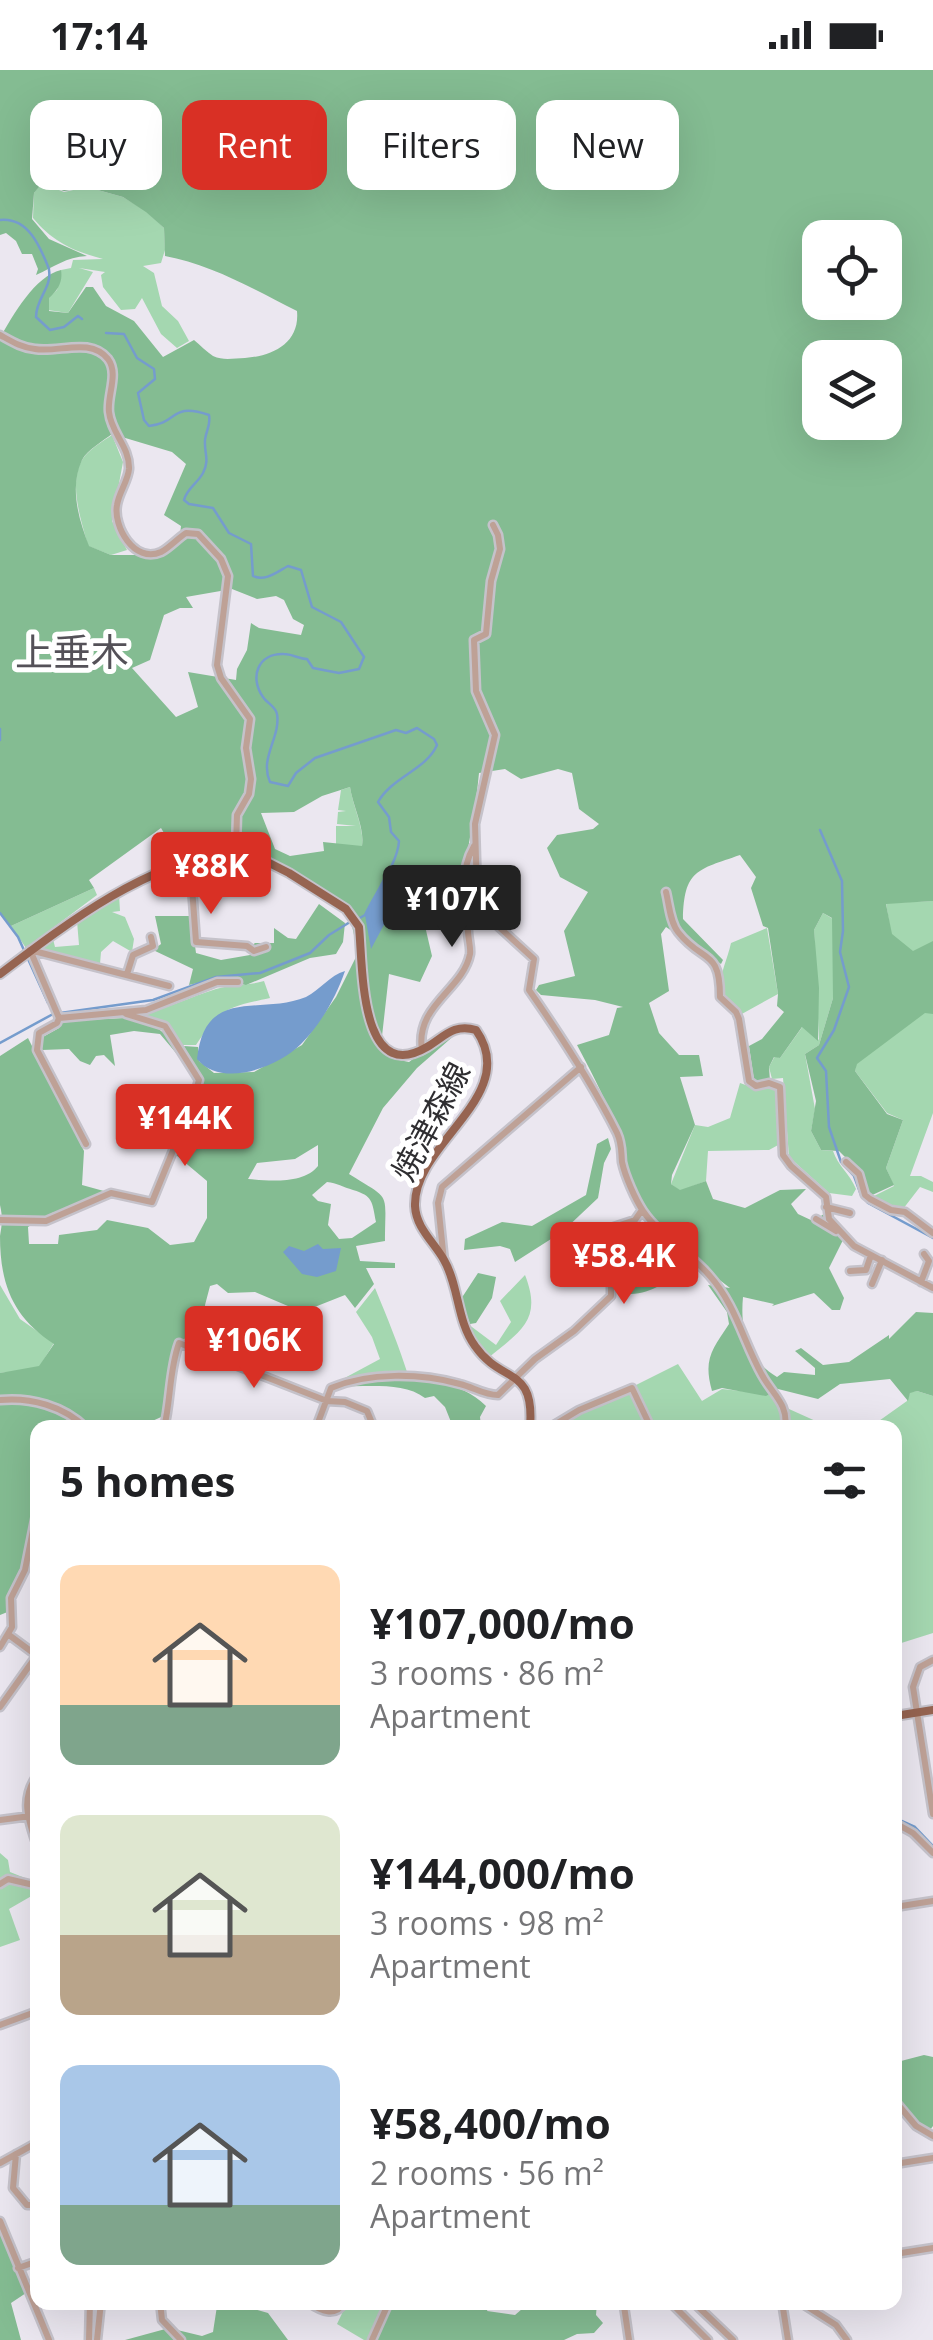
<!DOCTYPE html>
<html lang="en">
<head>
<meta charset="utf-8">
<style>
	:root { --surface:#fff; --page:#f6f6f6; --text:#202124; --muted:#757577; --accent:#d93025 }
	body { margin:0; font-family:"Open Sans","Noto Sans JP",sans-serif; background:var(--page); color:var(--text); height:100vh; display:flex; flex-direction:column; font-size:38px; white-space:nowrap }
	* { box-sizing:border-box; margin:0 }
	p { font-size:32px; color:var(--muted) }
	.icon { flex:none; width:55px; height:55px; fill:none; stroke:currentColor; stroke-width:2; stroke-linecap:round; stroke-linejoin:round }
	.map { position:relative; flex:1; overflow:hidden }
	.side { position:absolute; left:30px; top:1350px; width:872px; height:890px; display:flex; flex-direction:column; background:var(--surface); border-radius:20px; box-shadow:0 10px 40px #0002 }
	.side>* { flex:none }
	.banner { position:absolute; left:30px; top:30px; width:875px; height:90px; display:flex; gap:20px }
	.fabs { position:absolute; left:802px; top:150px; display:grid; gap:20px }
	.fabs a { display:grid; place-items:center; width:100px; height:100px; border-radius:20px; background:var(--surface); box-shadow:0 10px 40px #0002; font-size:50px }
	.price { position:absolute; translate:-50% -85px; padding:0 22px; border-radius:10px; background:var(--accent); color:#fff; font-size:32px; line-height:65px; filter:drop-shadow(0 2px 5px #0008) }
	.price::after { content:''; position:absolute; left:50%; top:60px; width:30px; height:22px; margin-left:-15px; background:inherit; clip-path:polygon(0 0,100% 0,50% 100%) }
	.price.selected { background:#222; color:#fff }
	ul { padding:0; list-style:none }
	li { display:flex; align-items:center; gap:30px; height:250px; padding:0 30px }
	li span { display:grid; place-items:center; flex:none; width:280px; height:200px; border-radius:20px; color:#555 }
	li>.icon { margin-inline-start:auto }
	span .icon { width:120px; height:120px; fill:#fffc; stroke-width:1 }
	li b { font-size:42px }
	h2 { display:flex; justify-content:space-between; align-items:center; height:120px; padding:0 30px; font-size:42px }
	.pill { padding:0 35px; border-radius:20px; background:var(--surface); box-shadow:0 10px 40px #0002; font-size:35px; line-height:90px }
	.pill.selected { background:var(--accent); color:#fff }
	.status { display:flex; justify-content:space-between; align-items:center; height:70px; padding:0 50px; background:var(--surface); direction:ltr }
	.status svg { height:28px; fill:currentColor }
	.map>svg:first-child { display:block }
	.green { fill:#a4d7b0 }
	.forest { fill:#84bc92; fill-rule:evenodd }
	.water { fill:#759ccd }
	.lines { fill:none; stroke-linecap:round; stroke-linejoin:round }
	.stream { stroke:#759ccd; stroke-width:2.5 }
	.minor-casing { stroke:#c5c2ca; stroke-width:11 }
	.major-casing { stroke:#c5c2ca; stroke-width:12 }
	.minor { stroke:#bea196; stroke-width:6 }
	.major { stroke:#966451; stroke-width:8 }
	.labels { text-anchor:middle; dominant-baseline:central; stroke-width:10; stroke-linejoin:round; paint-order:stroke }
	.street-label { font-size:32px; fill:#2f2e31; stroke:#fff }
	.quarter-label { font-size:38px; fill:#545158; stroke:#fff }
</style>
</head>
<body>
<div class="status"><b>17:14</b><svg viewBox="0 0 49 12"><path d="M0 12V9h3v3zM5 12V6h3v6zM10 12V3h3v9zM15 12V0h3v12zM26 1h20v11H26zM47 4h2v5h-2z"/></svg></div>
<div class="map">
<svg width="933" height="2270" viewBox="0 0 933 2270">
	<rect width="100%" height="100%" fill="#ebe7f0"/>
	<path class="green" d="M41 113 64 122 87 117 123 127 146 141 164 158 165 180 161 193 143 196 154 203 162 236 178 251 189 271 177 278 161 264 142 228 135 239 121 240 103 217 101 205 105 202 79 198 93 202 68 243 48 240 49 227 57 220 61 200 71 198 73 190 103 189C73 181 53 172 33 148L34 123Z
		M112 365 123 392 112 451 127 480 111 485 88 476C82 452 68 415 82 390 88 380 103 371 112 365Z
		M350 717C353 737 365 760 362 777L336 774V756H356L337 754 338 742 346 741 338 740 341 720Z
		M94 818 97 825 26 878 11 856Z
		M119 825 120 841 112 842 125 847 134 869 132 882 113 871 101 882 100 894 39 880 53 869 55 877 79 875 77 851Z
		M933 831V1043L910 1106H921L933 1112V1122L920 1117 903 1139H893L870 1128 894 1116 886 1098 903 1050 887 1043 855 1001 856 994 890 967 891 864 886 833Z
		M823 843 833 849V928L819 975 805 984 815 1039 811 1061 821 1080 833 1081C838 1096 850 1104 856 1119L852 1126 829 1123 789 1087 783 1008 772 1009 769 997 775 986 780 988 803 956 819 970 814 860Z
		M767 858 778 924 740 945C707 922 724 904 731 873Z
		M264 911 270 928C228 937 220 938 196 975H183L165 956 139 945C166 939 190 927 216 919 232 914 248 916 264 911Z
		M740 1013 757 1019 776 1017 780 1074 769 1080 708 1081 706 1111 680 1121 671 1114 695 1055 708 1057 730 1048Z
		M525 1205C543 1251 520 1261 487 1289L474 1271 468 1254 496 1275 511 1252 500 1231Z
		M0 1215 20 1249 54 1273 38 1299 0 1303Z
		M375 1218C387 1247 399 1276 409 1308L369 1305 326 1318 380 1289 372 1267 356 1242Z
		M678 1294 702 1331 722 1319 769 1324 789 1339 829 1357 550 1358Z
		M917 1321 933 1326V1563L895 1575V1358H869L907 1331 910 1322Z
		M0 1783 8 1790 10 1802 35 1812V1824L9 1839 20 1870 0 1877Z
		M347 2233H389L371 2270H364L337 2254Z"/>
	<path class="forest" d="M0 0H933V831L886 834 892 864 913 881 933 871V944L925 943 857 994 855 1001 887 1044 903 1050 886 1098 894 1115 868 1127 861 1103 839 1081 821 1080 811 1061 816 1031 805 984 819 975 833 928 832 848 823 843 814 860 819 918 818 971 802 957 780 988 774 987 769 997 770 1011 758 1013 754 1010 749 976 762 969 784 942 777 936 778 924 768 858 763 856 751 818 756 807 740 785C697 800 684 800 683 849L723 890 721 894 666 857 661 864 669 921 649 933 659 963 679 985H699L703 1006 680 1007 695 1055 672 1105 671 1114 680 1120 706 1111 713 1129 745 1138 780 1120 806 1119 791 1134 798 1144 813 1151 824 1144 844 1168 829 1198 844 1228 840 1240H832L814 1223 772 1236 774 1234 743 1227C740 1259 747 1290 777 1307L784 1302 815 1305V1298L795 1281 801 1278 823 1295 849 1292 889 1265V1269L916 1242 933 1243V1326L917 1321 910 1323 908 1331 890 1309 840 1314 818 1329 778 1319 766 1326 722 1318 712 1321C703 1289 712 1280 729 1254L727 1242 708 1215 730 1218 691 1188C670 1210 654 1226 621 1224L620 1214 665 1159C629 1141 625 1081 611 1045 602 1022 588 996 577 975L609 965 617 938 623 937 595 930 541 925 536 920 539 915 575 906 564 861 588 822 560 807 547 778 557 765 593 759 599 754 579 739 572 703 558 699 521 709 505 699 479 703C475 749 464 793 459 839L425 856 432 886 420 912 389 904 381 975 394 989 409 992 436 972 457 963 417 998 383 1038 349 1104C392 1131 385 1120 385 1171L356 1176 360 1191 395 1193V1198H366L374 1214 355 1238 345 1225 302 1242 255 1222 228 1223 217 1214 210 1216 205 1235 206 1246C169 1275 176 1299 170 1343L139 1357 38 1358 37 1441 24 1503 10 1541 0 1545V1303L39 1296 54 1274C14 1248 0 1216 0 1166 2 1154 3 1148 0 1135V986L28 968 84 1081 82 1115 111 1123 52 1143 28 1157 29 1174H58L59 1165 97 1160 107 1150 148 1158 170 1175 194 1172 207 1148V1111L176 1085V1073L198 1009 160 964 134 961 110 965 115 996 104 985 96 986 90 995 80 991 69 979 42 980 41 968 59 958 61 951 126 948 156 957 170 968 195 1000 184 976 198 977 199 991 214 1003 254 1002 302 975 336 927 358 883 348 838 248 775 202 777 196 762 167 768 161 758 89 810 94 818 11 856 0 844V268C13 245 35 206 61 200 63 212 58 220 49 228V241L68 243 86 217H93L106 236 134 251 163 287 194 270C200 275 207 282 213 286 224 291 234 288 245 288 273 286 300 273 297 241 256 220 210 194 165 186L164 158 146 142 123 127 87 117 64 121 42 113 34 123 32 149 49 169 87 186C66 187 54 197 36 205L38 199 32 184H22L16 171 6 163 0 165ZM820 168H885V232H820ZM820 288H885V352H820ZM112 364 172 382 186 394 164 445 181 456 179 474 164 485H111L89 476C79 450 69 418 82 390 87 380 103 371 112 364ZM232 519 257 529 276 526 284 530 293 549 304 555 301 565 259 558 251 553 247 580 237 599 236 610 188 602 198 637 176 647 132 598 150 590 164 545 180 538H193L186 527ZM350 717C353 737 365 758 362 776L323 772 324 781 290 786 275 779 261 743 294 742 322 726ZM318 1075V1096C304 1114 270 1111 248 1109L257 1093 295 1089ZM327 1112C337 1113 343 1117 353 1120 373 1126 372 1131 376 1152L352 1168 339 1169 328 1155 331 1134 318 1131 312 1125Z
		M319 834 345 853 343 872 336 884 310 888 246 915 214 909 189 915 193 899 153 880 161 874 155 846H191L196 883 221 890 250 885V877L255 873H274V858L288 868 296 869Z
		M608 1068 611 1079 604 1093 598 1128 562 1162 515 1192 510 1179 500 1176 464 1180 465 1169 502 1152 532 1156 586 1125 597 1074Z
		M478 1203 496 1207 492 1228 476 1253 470 1254 461 1229Z
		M389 1310C425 1312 459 1309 486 1336L480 1347 481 1356 485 1357H453L445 1337 434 1326 425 1328C404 1312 370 1317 345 1316L364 1311Z
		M924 1985 933 1987V2056L930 2060C913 2050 888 2029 895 2006 897 2001 900 1996 901 1991Z
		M0 2156 26 2223 11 2233 21 2270H0Z
		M391 2233H490L487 2241 515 2245 529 2233H597L596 2245 603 2253 594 2263 577 2264 564 2270H371Z
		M240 2235 268 2243 288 2270H125L169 2258 202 2266 213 2262 217 2236Z"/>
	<path class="water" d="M388 799 394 810 386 851 371 879 365 845Z
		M345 901C336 927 321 954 301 974 278 997 222 1019 197 989 205 915 260 946 306 927 320 920 330 905 345 901Z
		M318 1174 323 1179 341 1178 336 1201 317 1207 302 1204 283 1182 289 1176 304 1181Z"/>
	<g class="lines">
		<path class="stream" d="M0 150C28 147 40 176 49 199
			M49 200C52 218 36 228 36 247L50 260 64 257 78 246 82 249
			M106 263 124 264 137 288 154 299 155 309 138 323 144 350 149 356C179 353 170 332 209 345 211 356 206 360 205 370 204 384 210 389 203 403 197 414 187 418 184 430L189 434 213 438 229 463 251 474 253 506C265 512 277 502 288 496L301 500 312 537 341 552 364 587 359 599 339 603 313 598 307 589C299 589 292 584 284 584 258 583 249 607 263 627 267 633 276 637 277 644 281 667 259 688 270 712L288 716 296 703 315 688 396 660 406 663 417 658 434 669 437 675C426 700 392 707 378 732L389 747 391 762 399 771C398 793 375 823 365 845L358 849
			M0 659V670
			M820 760 842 811 843 861 840 882 849 917 834 960 817 988 826 1001 829 1057 841 1092 854 1106 861 1125 868 1133 933 1168
			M0 843 18 867 48 933
			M0 973 53 944 153 930 216 907 260 903 310 883 329 865 350 852
			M895 1748 915 1757 933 1776"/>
		<defs>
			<path id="minor" d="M0 265C11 271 22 278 35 279 59 283 90 267 108 289 119 304 107 325 109 342 111 363 130 377 129 399 128 411 119 422 117 435 113 456 134 494 161 482 169 478 178 468 186 463L198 464 221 489 228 506 217 595 221 608 250 649 246 678 251 709 249 724 237 745 236 776
				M493 455 498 465 500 479 491 511 486 564 474 570 476 621 495 665 475 754 477 825 487 846 534 889 529 920C561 966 592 1013 617 1063 622 1074 621 1081 622 1092 625 1106 635 1129 643 1141 660 1166 689 1182 709 1205 736 1235 743 1271 762 1305 772 1324 789 1334 785 1358
				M190 790 196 872 247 876 254 881 266 877
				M666 822C669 834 670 852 678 862 703 894 720 878 720 927L736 942 739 949 749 1011 756 1016 769 1013 780 1017 783 1085 791 1096 826 1127 829 1149 854 1176 933 1218
				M30 880 59 948 57 953 39 963 37 980 86 1074
				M30 880 169 916
				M127 904 133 885 153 876 151 867
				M59 948 146 940 217 912H238
				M422 980C415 935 463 920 470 884 471 878 468 868 468 861 464 832 459 802 474 776
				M846 1092 859 1104 865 1125 870 1129 891 1140 905 1142 933 1163
				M826 1137 850 1143
				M816 1149 836 1161
				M0 1150 46 1151 111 1123 152 1132 192 1034 199 1010 165 956 126 944
				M444 1191 438 1133 442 1117 581 997
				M850 1201 866 1200 871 1185
				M921 1212 929 1191 924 1184
				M872 1214 882 1190
				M0 1330C30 1327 64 1336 86 1358
				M164 1358C171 1330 169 1301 179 1273L327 1331 345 1332 367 1341 374 1358
				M316 1358 331 1318C369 1302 420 1303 460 1314 473 1317 484 1325 498 1325L535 1289 574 1261 611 1226V1213L590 1196V1189L605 1160 635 1150 642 1140
				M549 1358 579 1340 632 1318 651 1358
				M697 1358H709
				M9 1565 36 1585
				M0 1577 12 1557 11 1528 25 1500 38 1435
				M933 1590 920 1597 913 1617 933 1744
				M0 1637 37 1585
				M38 1704C19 1730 29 1751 38 1779
				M0 1750 38 1745
				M895 1753 913 1763 933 1783
				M0 1814 8 1809 38 1816
				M895 1837 933 1831
				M0 1955 38 1941
				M895 2031 916 2056 933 2066
				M16 2084 13 2118 27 2135H38
				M0 2093 38 2072
				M895 2094 933 2088
				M0 2151 49 2270
				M895 2184 933 2178
				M18 2198 38 2191
				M160 2232 162 2250 181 2270
				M308 2232C321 2241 335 2248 345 2232
				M629 2232 624 2236 629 2270
				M670 2232 708 2270
				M693 2232 733 2270
				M782 2232 788 2270
				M800 2232 836 2255 847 2270
				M89 2270 90 2232
				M97 2270 101 2232
				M372 2270 389 2232"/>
			<path id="major" d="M0 904C78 845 138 800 236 776L289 803 346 839 359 857C363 895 359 1017 427 977 444 967 454 953 476 960 522 1026 413 1073 415 1136 416 1158 434 1172 444 1190 459 1216 457 1252 475 1276 502 1315 535 1295 530 1358
				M895 1646 933 1640"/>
		</defs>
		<use href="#minor" class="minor-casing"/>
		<use href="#major" class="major-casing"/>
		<use href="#minor" class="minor"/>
		<use href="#major" class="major"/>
	</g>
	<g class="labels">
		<g class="street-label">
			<text transform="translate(430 1051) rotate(-62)">焼津森線</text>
		</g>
		<g class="quarter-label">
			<text x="72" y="581">上垂木</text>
		</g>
	</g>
</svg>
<div class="fabs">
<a><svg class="icon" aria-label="locate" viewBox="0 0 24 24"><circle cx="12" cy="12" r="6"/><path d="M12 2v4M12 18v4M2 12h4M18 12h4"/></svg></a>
<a><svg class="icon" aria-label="layers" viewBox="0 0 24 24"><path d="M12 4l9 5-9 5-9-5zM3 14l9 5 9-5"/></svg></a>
</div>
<b class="price" style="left:211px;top:847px">¥88K</b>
<b class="price selected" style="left:452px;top:880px">¥107K</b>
<b class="price" style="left:185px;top:1099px">¥144K</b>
<b class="price" style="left:624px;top:1237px">¥58.4K</b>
<b class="price" style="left:254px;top:1321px">¥106K</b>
<div class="banner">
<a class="pill">Buy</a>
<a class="pill selected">Rent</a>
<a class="pill">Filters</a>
<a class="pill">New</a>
</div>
<section class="side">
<h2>5 homes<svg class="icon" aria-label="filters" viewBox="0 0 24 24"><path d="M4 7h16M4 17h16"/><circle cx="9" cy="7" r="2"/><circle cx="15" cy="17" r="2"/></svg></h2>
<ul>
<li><span style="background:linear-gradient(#ffd9b3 70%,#7fa58c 0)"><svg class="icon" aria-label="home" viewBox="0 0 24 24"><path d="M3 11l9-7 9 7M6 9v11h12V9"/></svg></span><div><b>¥107,000/mo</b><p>3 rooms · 86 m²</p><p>Apartment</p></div></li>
<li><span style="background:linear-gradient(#dfe7d0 60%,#b9a48a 0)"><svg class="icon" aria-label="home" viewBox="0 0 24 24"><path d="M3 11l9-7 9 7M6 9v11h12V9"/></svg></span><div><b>¥144,000/mo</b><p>3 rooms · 98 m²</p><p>Apartment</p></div></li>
<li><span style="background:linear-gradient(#a9c7e8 70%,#7fa58c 0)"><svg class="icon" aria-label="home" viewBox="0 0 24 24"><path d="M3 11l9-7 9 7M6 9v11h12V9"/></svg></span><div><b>¥58,400/mo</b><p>2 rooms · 56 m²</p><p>Apartment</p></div></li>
</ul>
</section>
</div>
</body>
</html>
